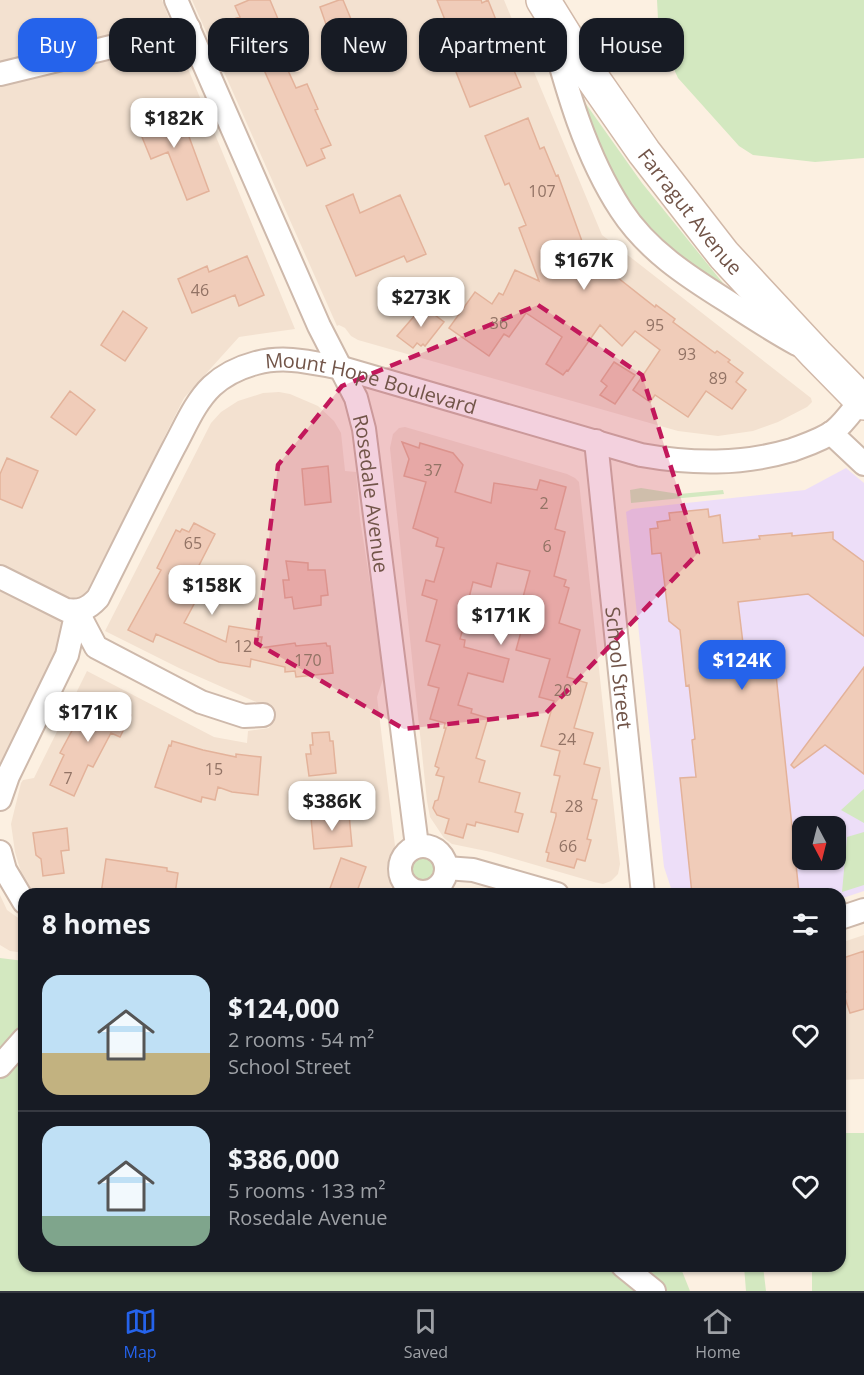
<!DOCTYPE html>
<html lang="en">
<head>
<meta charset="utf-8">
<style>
	:root { --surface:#171b24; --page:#20242c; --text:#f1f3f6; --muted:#9ea1a6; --line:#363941; --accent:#2563eb }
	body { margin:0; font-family:"Open Sans",sans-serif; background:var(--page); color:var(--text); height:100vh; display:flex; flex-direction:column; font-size:22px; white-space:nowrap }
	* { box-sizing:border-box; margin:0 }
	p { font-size:20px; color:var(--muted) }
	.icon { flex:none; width:33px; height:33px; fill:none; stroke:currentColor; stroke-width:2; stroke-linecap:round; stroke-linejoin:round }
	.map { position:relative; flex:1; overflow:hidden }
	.details { position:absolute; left:18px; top:888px; width:828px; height:384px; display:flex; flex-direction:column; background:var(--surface); border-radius:18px; box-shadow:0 2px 4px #0004 }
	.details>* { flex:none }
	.guide { position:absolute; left:18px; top:18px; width:828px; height:54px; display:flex; gap:12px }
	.needle { width:39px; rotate:173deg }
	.tools { position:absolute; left:792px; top:816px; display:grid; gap:12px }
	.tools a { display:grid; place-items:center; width:54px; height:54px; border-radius:12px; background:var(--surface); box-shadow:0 2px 4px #0004; font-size:30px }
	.price { position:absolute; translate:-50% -51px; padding:0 14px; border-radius:12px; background:#fff; color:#222; font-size:20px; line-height:39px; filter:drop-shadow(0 2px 3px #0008) }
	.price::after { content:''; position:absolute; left:50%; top:36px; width:18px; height:14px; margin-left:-9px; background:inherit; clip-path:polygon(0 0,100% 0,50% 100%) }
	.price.active { background:var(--accent); color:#fff }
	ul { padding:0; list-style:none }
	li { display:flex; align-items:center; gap:18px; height:150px; padding:0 24px }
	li+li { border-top:2px solid var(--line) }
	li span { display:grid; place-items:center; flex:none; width:168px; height:120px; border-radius:18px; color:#555 }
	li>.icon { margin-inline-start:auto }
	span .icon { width:72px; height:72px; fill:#fffc; stroke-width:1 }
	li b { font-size:26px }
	h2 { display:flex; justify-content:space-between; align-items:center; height:72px; padding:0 24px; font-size:26px }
	.pill { padding:0 21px; border-radius:18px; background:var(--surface); box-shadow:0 2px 4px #0004; font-size:21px; line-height:54px }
	.pill.active { background:var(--accent); color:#fff }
	.dock { display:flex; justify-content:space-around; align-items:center; height:84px; border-top:2px solid var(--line); background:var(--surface); font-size:16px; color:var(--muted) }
	.dock a { display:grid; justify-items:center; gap:3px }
	.dock .active { color:var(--accent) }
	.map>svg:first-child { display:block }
	.residential { fill:#f3e1d0 }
	.education { fill:#eddef8; fill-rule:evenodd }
	.green { fill:#d3e8c0 }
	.building { fill:#f0ccb9; stroke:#e3b29a; stroke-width:1.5 }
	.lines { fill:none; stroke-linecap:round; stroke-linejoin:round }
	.minor-casing { stroke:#ceb9ab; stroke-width:26 }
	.secondary-casing { stroke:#d1b8a8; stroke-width:36 }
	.minor { stroke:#fff; stroke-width:22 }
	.secondary { stroke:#fff; stroke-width:33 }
	.marked { fill:#c2185b; fill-opacity:0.2; stroke:#c2185b; stroke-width:4.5; stroke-dasharray:12 8; stroke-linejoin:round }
	.labels { text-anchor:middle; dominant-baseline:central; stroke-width:4.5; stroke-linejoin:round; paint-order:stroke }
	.number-label { font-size:16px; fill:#927365 }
	.street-label { font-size:20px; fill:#725549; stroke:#fff4e7 }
</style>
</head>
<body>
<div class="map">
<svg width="864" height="1291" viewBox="0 0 864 1291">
	<rect width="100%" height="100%" fill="#fcf0e1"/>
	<path class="residential" d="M0 0H162L189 71 295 329 239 337 184 398 77 611 53 656 0 769Z
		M192 0H504L602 235 811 398 812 402 807 407 778 422 753 431 718 436 678 431 358 340 351 336 345 328 339 325 337 326Z
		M279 392 290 394 318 406 334 421 341 433 345 471 356 472 360 519 383 665 384 676 377 697 396 854 391 894H34L24 882 15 852 11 824 21 783 23 780 34 778 87 671 214 737 247 743 248 731 269 728 272 722 271 712 263 705 179 668 105 631 211 423 221 412 238 401 263 393Z
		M405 427 567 474 575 478 579 482 618 847 620 864 618 874 611 881 603 884 594 882 491 852 452 844 444 838 430 817 427 801 390 448 393 434 399 428Z
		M0 895 7 910 24 922V953L10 951 0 945Z
		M864 935V1079L840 1080V943Z"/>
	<path class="education" d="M846 468 864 483V891L840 899V894H673L664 867 626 512 632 509 805 490ZM802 826H836V860H802Z"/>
	<path class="green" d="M657 0H864V158L815 162 753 155 739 146 678 78 665 50 658 19Z
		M581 97 642 183 731 293 730 294 655 236 634 213 617 183 580 98Z
		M641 488 679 494 723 490 724 494 631 503 630 490Z
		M864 789V823L841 810Z
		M864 832V885L842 892 847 837Z
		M411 869a12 12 0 1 1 24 0a12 12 0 1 1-24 0Z
		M0 958 24 961V1266H680L690 1291H0Z
		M840 1133H864V1291H812V1266H840Z
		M744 1266H763L766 1291H746Z"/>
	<path class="building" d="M249 0H270L278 19 267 24 296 88 307 84 318 109 315 110 331 145 321 149 325 158 307 166 247 32 241 35 234 19 240 17 235 6Z
		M339 0H343L361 43 336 53 320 7Z
		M437 0H481L482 3 488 0 496 20 493 21 521 87 470 107 454 67 451 68 434 24 445 20Z
		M166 107 171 118 181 115 209 191 187 200 168 152 151 159 135 120Z
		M528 118 540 149 544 147 556 176 558 175 583 244 589 241 603 266 655 307 656 305 675 319 673 322 715 353 717 351 730 360 728 362 743 373 736 382 746 390 732 409 706 391 688 417 655 395 650 402 633 390 660 350 635 331 622 346 600 325 568 371 567 370 563 375 546 364 562 337 526 313 509 337 504 334 489 356 449 328 475 292 492 304 499 293 503 295 515 270 539 281 519 228 526 225 509 183 505 185 485 136Z
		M353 194 360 213 400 195 426 254 407 262 404 256 356 276 326 206Z
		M247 256 264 295 239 306 235 295 192 313 178 279 207 266 209 272Z
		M423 306 444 322 425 346 423 344 421 346 417 343 413 348 397 336Z
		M123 311 147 328 125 361 101 345Z
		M614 362 635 375 615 404 600 395 607 386 601 381Z
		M70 391 95 410 76 435 51 417Z
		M402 442 419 448 420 443 453 453 463 465 455 492 491 503 494 483 537 490 540 480 566 487 555 529 565 532 554 576 566 580 564 586 569 588 559 623 580 630 567 677 587 683 574 728 593 733 584 764 600 768 592 799 597 800 587 839 591 840 585 861 577 859 574 868 547 861 549 853 546 852 556 816V813L551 812 560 776 554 775 560 751 541 746 554 701 539 697 550 659 516 650 529 603 522 601 530 571 497 563 491 587 473 582 462 625H464L460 639 465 640 464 647 509 659 503 682 468 673 458 705 472 709 471 713 488 718 476 758 485 761 479 782 520 793 515 812 523 814 518 832 476 822 475 826 467 824 463 838 445 833 449 819 437 815 433 808 435 801 438 800 444 777 436 775 439 768 435 766 446 728H444L445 723 430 719 439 688 428 685 440 645 426 641 437 600 422 595 426 580 434 582 444 548 436 546 438 538 413 528 426 482 404 476 409 459Z
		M7 458 38 471 22 508 0 499V474Z
		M328 466 331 502 305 505 302 469Z
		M708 509 709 517 720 515 723 543 760 539 759 536 792 533V536L833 532V539L864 562V636L808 594 738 602 746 668 775 665 799 893 692 894 680 778 696 777 692 740 695 739 689 685 686 686 680 630 669 621 661 553 652 554 650 529 658 528 657 522 670 520 669 513Z
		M194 523 215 534 190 583 202 589 184 623 226 642 229 626 259 631 258 637H262L260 648 295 643 296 646 326 643 327 646H330L333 673 296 677 295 671 285 672V667L251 659 250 667 219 662 156 634 153 642 128 630 161 570 157 568 176 530 180 532 182 529 189 532Z
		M286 561 308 563V570H325L328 595 321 596V605L294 609 292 597 285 598 283 580H289Z
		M229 568 251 569 250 586 228 584Z
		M864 667V774L825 745 794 768 791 765Z
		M89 699 98 703 100 699 131 715 120 737 111 733 93 767 88 765 74 796 50 785 64 755 60 753Z
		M329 732 330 741H333L336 773 309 776 306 754H311L310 745H313L312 733Z
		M172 741 203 750 236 757V754L261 757 258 795 232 792 218 787 215 800 202 797 201 802 155 787 169 745 171 746Z
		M349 814 352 846 314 849 311 818Z
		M67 828 69 850 61 851 64 873 43 876 41 859 36 855 33 833Z
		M341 858 366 867 356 894H328Z
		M106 859 167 868V871L178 873 175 894H101Z
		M864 951V1009L850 1013 843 992H846L840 974V959Z"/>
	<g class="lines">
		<defs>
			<g id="minor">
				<path id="s1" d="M176 0 319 326 356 398 364 429 417 846"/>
				<path d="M550 27C567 90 585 155 621 210 647 250 687 276 727 301 750 316 773 331 797 344"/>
				<path d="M0 74 189 28"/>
				<path d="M831 433 864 464"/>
				<path id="s2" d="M596 441 643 894"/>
				<path id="s3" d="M0 577 66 610C80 612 88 609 98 598 123 548 148 497 174 447 185 427 195 402 212 386 224 375 241 367 256 363 286 355 313 363 342 368L641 455C692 464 741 465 792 450 805 445 822 440 834 431 844 423 853 410 861 400"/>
				<path d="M77 611 96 647 201 702 244 716 263 715"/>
				<path d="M0 799 8 776 67 655 77 611"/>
				<circle cx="423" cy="869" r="23"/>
				<path d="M0 852 5 870 24 902"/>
				<path d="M446 868 473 870 557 894"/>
				<path d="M840 918 864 910"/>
				<path d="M0 1066 24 1039"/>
				<path d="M623 1266 654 1291"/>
			</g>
			<g id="secondary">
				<path id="s4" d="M543 0 582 63 644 152 724 255 816 354 864 403"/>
			</g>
		</defs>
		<use href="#minor" class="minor-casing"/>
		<use href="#secondary" class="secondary-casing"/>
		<use href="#minor" class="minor"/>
		<use href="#secondary" class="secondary"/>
	</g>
	<path class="marked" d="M538 305 642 375 698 553 546 713 404 729 256 643 278 465 342 386Z"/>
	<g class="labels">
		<g class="number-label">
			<text x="542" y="191">107</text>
			<text x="200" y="290">46</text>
			<text x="499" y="323">36</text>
			<text x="655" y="325">95</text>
			<text x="687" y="354">93</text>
			<text x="718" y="378">89</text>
			<text x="433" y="470">37</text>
			<text x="544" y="503">2</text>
			<text x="193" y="543">65</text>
			<text x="547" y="546">6</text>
			<text x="243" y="646">12</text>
			<text x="308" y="660">170</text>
			<text x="563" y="690">20</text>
			<text x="567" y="739">24</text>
			<text x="214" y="769">15</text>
			<text x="68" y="778">7</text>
			<text x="574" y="806">28</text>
			<text x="568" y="846">66</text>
		</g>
		<g class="street-label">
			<text stroke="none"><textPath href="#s4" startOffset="258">Farragut Avenue</textPath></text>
			<text stroke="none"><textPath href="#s3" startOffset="519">Mount Hope Boulevard</textPath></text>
			<text stroke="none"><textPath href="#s1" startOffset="534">Rosedale Avenue</textPath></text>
			<text stroke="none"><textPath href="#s2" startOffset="228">School Street</textPath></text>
		</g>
	</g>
</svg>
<div class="tools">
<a><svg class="needle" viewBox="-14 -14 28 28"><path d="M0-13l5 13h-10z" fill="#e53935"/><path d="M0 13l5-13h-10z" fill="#9ea1a6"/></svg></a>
</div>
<b class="price" style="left:174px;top:149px">$182K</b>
<b class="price" style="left:584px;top:291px">$167K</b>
<b class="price" style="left:421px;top:328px">$273K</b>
<b class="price" style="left:212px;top:616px">$158K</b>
<b class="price" style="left:501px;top:646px">$171K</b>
<b class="price active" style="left:742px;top:691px">$124K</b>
<b class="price" style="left:88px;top:743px">$171K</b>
<b class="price" style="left:332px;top:832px">$386K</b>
<div class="guide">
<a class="pill active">Buy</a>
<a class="pill">Rent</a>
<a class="pill">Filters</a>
<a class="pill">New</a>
<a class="pill">Apartment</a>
<a class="pill">House</a>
</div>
<section class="details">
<h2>8 homes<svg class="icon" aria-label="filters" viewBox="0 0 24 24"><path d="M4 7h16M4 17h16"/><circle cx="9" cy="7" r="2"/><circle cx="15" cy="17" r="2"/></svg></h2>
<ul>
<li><span style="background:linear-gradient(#bfe0f5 65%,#c2b280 0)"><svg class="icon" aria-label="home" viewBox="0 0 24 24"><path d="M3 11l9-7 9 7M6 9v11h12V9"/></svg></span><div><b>$124,000</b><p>2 rooms · 54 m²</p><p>School Street</p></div><svg class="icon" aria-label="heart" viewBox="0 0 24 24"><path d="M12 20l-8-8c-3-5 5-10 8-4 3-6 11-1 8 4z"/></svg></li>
<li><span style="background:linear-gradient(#bfe0f5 75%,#7fa58c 0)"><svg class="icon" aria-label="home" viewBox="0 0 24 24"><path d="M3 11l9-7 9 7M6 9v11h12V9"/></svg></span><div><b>$386,000</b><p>5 rooms · 133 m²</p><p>Rosedale Avenue</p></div><svg class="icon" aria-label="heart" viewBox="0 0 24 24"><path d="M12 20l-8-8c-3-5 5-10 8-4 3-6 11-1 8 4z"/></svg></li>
</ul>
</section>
</div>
<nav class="dock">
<a class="active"><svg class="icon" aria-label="map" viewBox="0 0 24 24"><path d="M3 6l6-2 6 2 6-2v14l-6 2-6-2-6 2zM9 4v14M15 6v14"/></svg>Map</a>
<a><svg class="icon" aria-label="saved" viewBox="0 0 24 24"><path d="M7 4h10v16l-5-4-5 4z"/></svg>Saved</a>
<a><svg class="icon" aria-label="home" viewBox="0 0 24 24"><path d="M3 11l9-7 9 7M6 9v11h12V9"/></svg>Home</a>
</nav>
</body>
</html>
